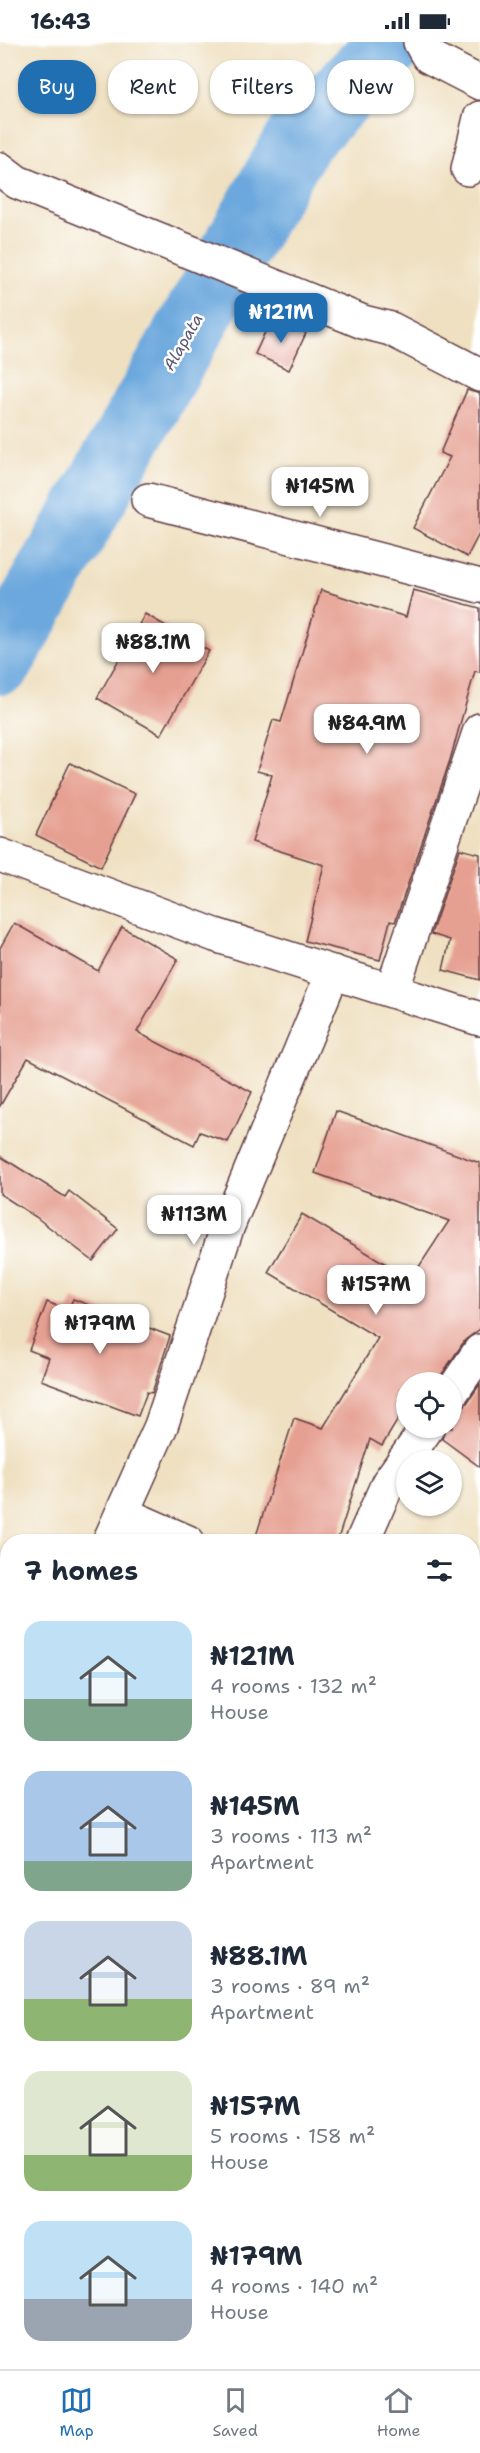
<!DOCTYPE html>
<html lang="en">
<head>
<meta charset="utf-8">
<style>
	:root { --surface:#fff; --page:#f2f2f3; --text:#1f2937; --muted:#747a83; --line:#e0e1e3; --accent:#1f6fb2 }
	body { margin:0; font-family:"Shantell Sans",sans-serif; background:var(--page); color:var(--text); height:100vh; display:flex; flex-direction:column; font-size:22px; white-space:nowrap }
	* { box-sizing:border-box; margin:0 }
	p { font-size:20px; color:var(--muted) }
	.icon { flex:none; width:33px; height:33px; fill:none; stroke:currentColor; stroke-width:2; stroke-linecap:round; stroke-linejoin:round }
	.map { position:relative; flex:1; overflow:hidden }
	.panel { position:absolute; left:0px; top:1492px; width:480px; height:836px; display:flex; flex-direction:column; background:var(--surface); border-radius:24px 24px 0 0; box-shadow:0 2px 4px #0004 }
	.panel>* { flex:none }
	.banner { position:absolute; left:18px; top:18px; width:444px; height:54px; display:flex; gap:12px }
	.tools { position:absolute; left:396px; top:1330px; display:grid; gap:12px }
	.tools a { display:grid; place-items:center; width:66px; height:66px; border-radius:50%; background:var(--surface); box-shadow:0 2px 4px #0004; font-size:30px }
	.price { position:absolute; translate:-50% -51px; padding:0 14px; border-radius:12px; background:#fff; color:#222; font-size:20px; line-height:39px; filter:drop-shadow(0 2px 3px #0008) }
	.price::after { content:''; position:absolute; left:50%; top:36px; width:18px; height:14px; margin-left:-9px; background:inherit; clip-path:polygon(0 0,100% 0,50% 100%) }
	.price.active { background:var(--accent); color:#fff }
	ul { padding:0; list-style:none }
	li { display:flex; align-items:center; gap:18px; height:150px; padding:0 24px }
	li span { display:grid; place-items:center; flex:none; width:168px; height:120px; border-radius:18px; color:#555 }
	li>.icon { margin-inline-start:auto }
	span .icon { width:72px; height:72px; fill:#fffc; stroke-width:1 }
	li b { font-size:26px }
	h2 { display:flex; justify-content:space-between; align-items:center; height:72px; padding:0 24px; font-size:26px }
	.chip { padding:0 21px; border-radius:24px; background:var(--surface); box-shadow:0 2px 4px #0004; font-size:21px; line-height:54px }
	.chip.active { background:var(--accent); color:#fff }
	.status { display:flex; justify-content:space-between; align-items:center; height:42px; padding:0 30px; background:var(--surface); direction:ltr }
	.status svg { height:16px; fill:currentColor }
	.tab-bar { display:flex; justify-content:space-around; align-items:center; height:84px; border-top:2px solid var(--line); background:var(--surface); font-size:16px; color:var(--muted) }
	.tab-bar a { display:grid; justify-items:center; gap:3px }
	.tab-bar .active { color:var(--accent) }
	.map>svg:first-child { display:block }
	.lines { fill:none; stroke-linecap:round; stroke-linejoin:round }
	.river { stroke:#6ca8dd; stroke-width:68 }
	.building { fill:#e6a092 }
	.street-casing { stroke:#633c42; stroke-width:36 }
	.street { stroke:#fff; stroke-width:33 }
	.labels { text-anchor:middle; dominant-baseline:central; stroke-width:5; stroke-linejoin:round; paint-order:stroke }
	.water-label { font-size:16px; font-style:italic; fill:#585672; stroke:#fff }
</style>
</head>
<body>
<div class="status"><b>16:43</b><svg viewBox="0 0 49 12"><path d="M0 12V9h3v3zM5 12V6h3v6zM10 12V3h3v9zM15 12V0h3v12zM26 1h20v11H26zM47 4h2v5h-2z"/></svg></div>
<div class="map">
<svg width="480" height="2327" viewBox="0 0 480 2327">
	<rect width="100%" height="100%" fill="#fff"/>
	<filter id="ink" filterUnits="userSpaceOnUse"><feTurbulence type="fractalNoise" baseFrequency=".0167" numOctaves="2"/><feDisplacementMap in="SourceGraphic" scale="12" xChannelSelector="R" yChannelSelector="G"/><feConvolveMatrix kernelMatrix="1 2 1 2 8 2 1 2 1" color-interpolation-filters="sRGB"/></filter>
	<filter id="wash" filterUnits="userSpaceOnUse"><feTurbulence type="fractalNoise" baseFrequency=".008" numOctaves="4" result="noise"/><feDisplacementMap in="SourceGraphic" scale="24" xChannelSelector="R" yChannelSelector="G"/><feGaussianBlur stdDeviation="1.35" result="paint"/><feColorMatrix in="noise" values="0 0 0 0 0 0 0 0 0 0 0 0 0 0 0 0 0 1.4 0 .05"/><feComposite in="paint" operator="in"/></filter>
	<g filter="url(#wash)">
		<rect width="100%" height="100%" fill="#efe0c1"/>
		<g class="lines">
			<path class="river" d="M0 619 298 98 392 0"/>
		</g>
		<g id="blocks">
			<path class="building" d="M272 275 306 291 289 328 255 312Z
				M467 348 480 352V490L467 515 413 486 450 415 440 411Z
				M321 548 406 575 413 548 480 566V630L475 629 450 718 395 880 390 879 380 918 305 899 324 823 252 800 272 733 257 729 273 678 281 680Z
				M145 572 209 609 161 693 97 656Z
				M70 721 135 752 101 825 36 793Z
				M460 807 480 812V938L443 928 450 898 431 892Z
				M14 881 98 929 122 885 178 917 137 990 252 1050 228 1100 200 1090 194 1103 28 1016 0 1064V906Z
				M336 1069 480 1121V1287L465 1298 436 1341H406V1371L403 1369 382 1404 370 1397 337 1500H254L294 1376 323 1386 378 1296 268 1230 302 1172 411 1237 449 1179 315 1131Z
				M0 1114 65 1155 69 1149 118 1187 93 1219 36 1175 0 1152Z
				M73 1257 170 1294 152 1351 147 1350 138 1374 41 1338 49 1316 29 1308 47 1260 68 1268Z
				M480 1342V1425L442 1397 445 1386H452V1369L461 1367 467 1361Z"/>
		</g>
	</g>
	<g filter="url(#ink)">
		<use href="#blocks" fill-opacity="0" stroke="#633c42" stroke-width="1.5"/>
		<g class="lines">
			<defs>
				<path id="street" d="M420 0 428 14 480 41
					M0 127 17 140 363 280 391 287 480 333
					M468 127 480 76
					M148 458 480 544
					M0 813 215 893 480 977
					M392 949 480 688
					M452 1350 480 1309
					M122 1471 188 1500
					M109 1500 161 1384 227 1186 333 930
					M362 1500 388 1441 427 1386
					M472 1627 480 1632
					M0 1901 8 1903
					M0 2022 8 2000
					M197 2327 199 2320"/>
			</defs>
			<use href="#street" class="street-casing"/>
			<use href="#street" class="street"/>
		</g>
	</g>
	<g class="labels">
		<g class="water-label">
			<text transform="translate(183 300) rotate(-60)">Alapata</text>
		</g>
	</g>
</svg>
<div class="tools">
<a><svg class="icon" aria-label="locate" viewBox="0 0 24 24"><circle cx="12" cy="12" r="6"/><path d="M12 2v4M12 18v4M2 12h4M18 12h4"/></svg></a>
<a><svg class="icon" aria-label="layers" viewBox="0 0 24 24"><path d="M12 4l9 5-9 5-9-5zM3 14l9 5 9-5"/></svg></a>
</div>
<b class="price active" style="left:281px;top:302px">₦121M</b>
<b class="price" style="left:320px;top:476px">₦145M</b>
<b class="price" style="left:153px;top:632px">₦88.1M</b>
<b class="price" style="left:367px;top:713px">₦84.9M</b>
<b class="price" style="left:194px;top:1204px">₦113M</b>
<b class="price" style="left:376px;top:1274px">₦157M</b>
<b class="price" style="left:100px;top:1313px">₦179M</b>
<div class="banner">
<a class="chip active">Buy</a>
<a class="chip">Rent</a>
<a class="chip">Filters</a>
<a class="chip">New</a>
</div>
<section class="panel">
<h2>7 homes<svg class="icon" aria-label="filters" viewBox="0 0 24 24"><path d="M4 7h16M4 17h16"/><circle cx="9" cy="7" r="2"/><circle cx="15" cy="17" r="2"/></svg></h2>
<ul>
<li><span style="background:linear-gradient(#bfe0f5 65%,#7fa58c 0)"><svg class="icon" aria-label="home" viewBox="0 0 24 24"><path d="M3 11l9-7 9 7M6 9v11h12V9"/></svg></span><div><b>₦121M</b><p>4 rooms · 132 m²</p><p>House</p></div></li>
<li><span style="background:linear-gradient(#a9c7e8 75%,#7fa58c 0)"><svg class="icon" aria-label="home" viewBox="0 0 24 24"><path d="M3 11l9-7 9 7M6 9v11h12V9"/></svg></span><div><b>₦145M</b><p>3 rooms · 113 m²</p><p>Apartment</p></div></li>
<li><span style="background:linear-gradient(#c9d6e8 65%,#8fb573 0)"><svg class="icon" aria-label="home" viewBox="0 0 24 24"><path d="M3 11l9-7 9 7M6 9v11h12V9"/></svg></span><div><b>₦88.1M</b><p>3 rooms · 89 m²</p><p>Apartment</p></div></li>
<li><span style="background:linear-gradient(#dfe7d0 70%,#8fb573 0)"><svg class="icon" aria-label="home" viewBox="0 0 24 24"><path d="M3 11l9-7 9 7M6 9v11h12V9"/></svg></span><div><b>₦157M</b><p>5 rooms · 158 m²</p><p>House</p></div></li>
<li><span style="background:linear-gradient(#bfe0f5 65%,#9aa5b1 0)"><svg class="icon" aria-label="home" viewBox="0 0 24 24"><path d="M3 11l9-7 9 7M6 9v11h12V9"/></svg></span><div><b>₦179M</b><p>4 rooms · 140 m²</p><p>House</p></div></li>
</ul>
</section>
</div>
<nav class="tab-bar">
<a class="active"><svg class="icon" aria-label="map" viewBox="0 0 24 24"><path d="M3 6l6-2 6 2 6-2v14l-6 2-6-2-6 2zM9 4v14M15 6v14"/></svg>Map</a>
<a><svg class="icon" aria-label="saved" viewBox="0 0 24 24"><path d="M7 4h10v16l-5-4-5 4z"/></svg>Saved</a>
<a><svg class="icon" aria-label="home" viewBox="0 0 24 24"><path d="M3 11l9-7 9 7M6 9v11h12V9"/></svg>Home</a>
</nav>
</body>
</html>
